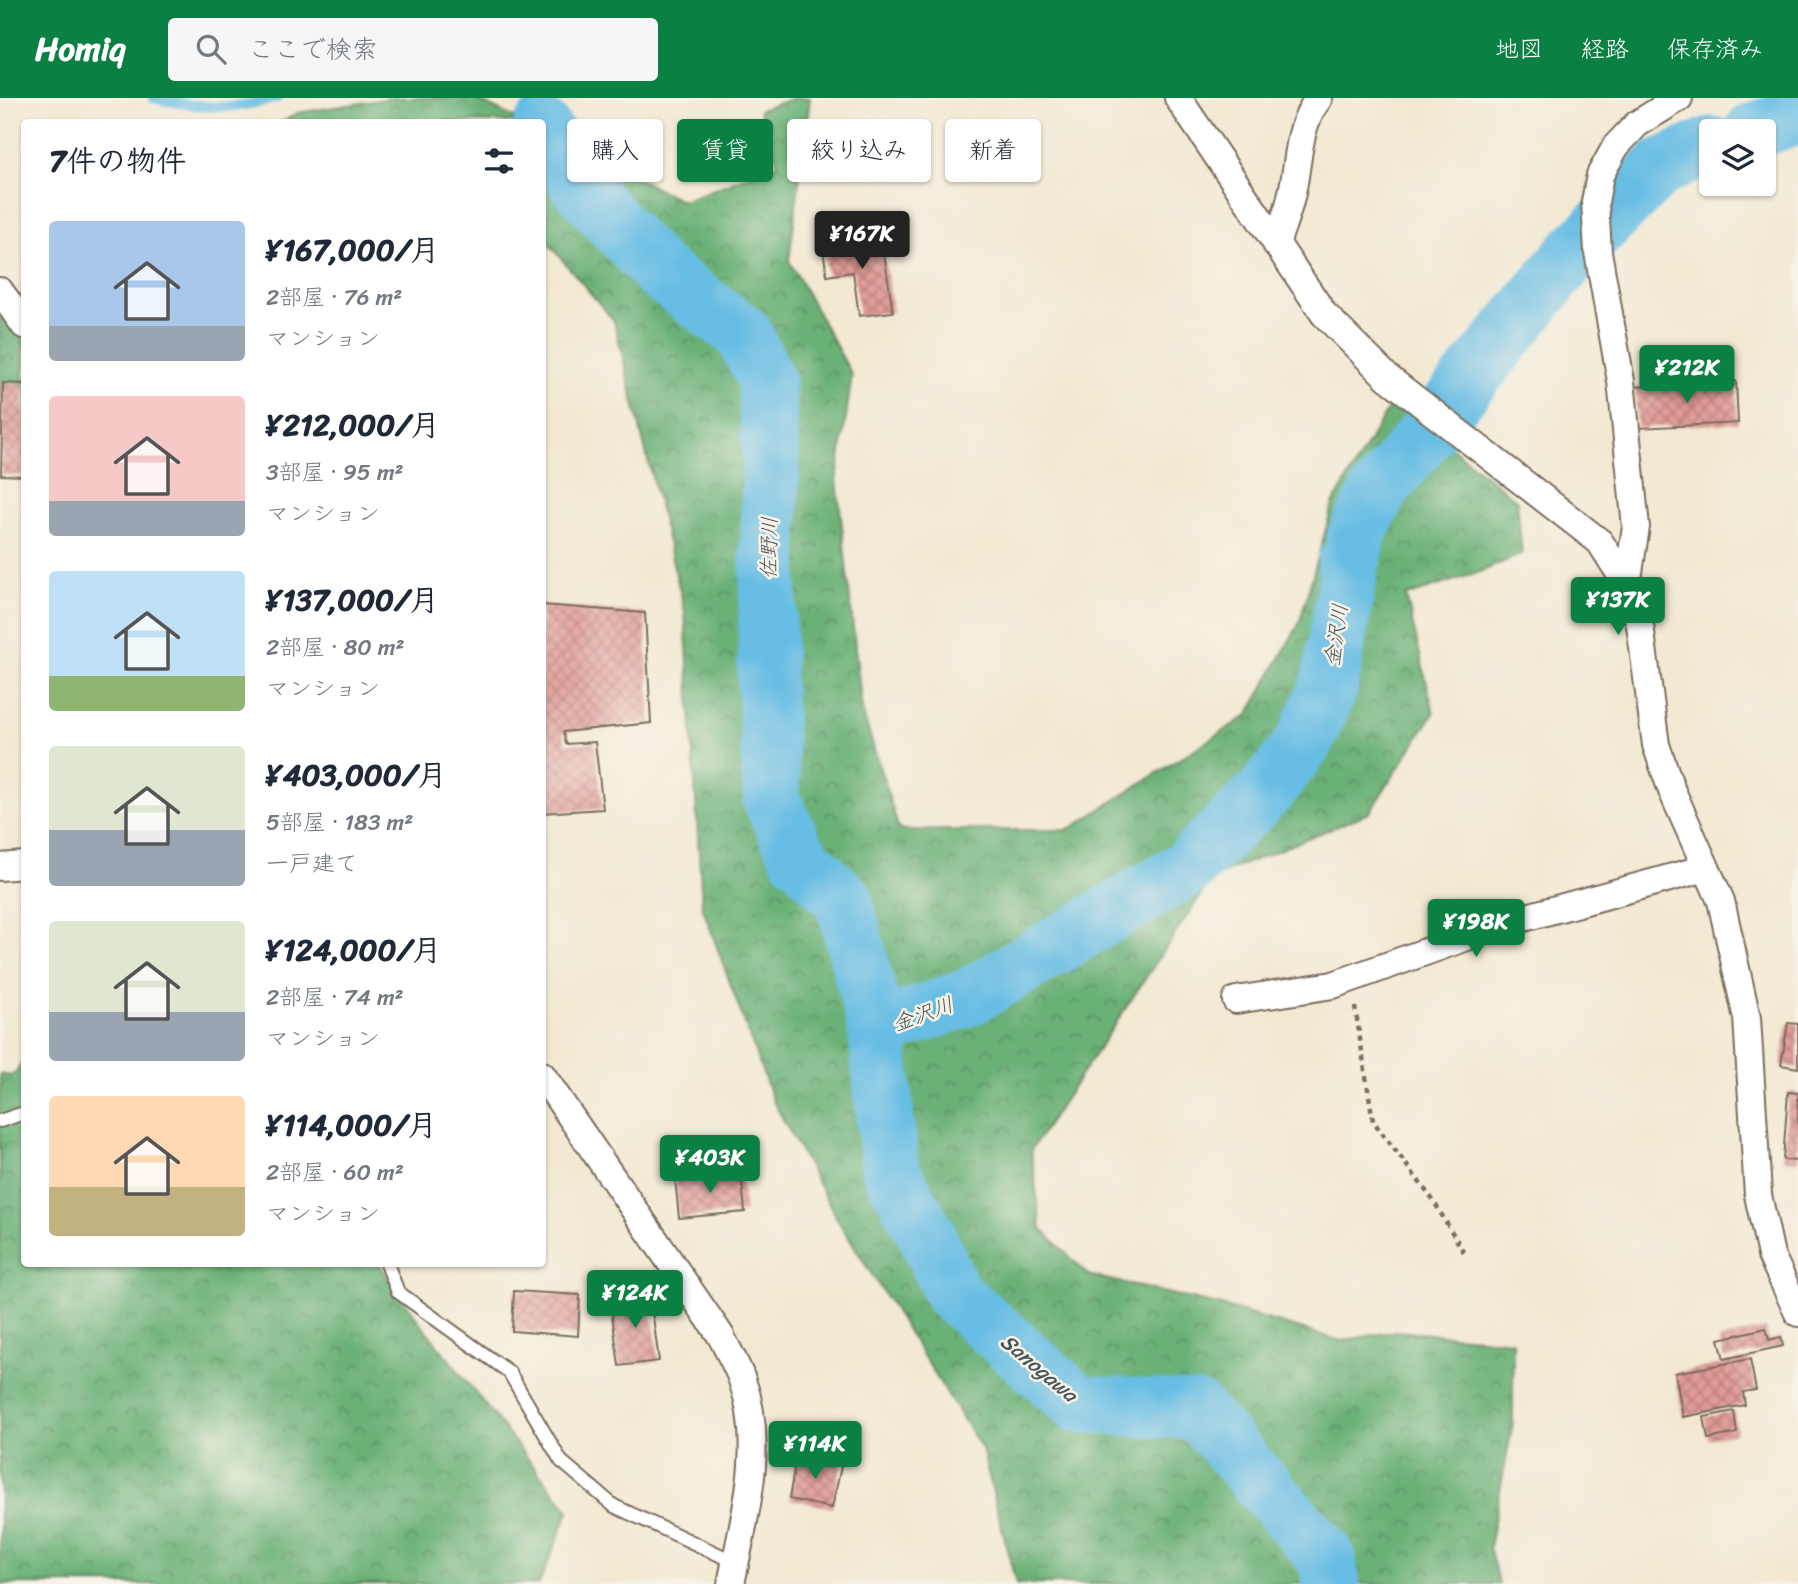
<!DOCTYPE html>
<html lang="ja">
<head>
<meta charset="utf-8">
<style>
	:root { --surface:#fff; --page:#f6f6f7; --text:#1f2937; --muted:#747a83; --accent:#0b8043 }
	body { margin:0; font-family:Sriracha,"Klee One",sans-serif; background:var(--page); color:var(--text); height:100vh; display:flex; flex-direction:column; font-size:26px; white-space:nowrap }
	* { box-sizing:border-box; margin:0 }
	p { font-size:23px; color:var(--muted) }
	.icon { flex:none; width:38px; height:38px; fill:none; stroke:currentColor; stroke-width:2; stroke-linecap:round; stroke-linejoin:round }
	.map { position:relative; flex:1; overflow:hidden }
	.details { position:absolute; left:21px; top:21px; width:525px; height:1148px; display:flex; flex-direction:column; background:var(--surface); border-radius:7px; box-shadow:0 2px 5px #0004 }
	.details>* { flex:none }
	.banner { position:absolute; left:567px; top:21px; width:665px; height:63px; display:flex; gap:14px }
	.controls { position:absolute; left:1699px; top:21px; display:grid; gap:14px }
	.controls a { display:grid; place-items:center; width:77px; height:77px; border-radius:7px; background:var(--surface); box-shadow:0 2px 5px #0004; font-size:35px }
	.price { position:absolute; translate:-50% -60px; padding:0 16px; border-radius:7px; background:var(--accent); color:#fff; font-size:23px; line-height:46px; filter:drop-shadow(0 2px 4px #0008) }
	.price::after { content:''; position:absolute; left:50%; top:42px; width:21px; height:16px; margin-left:-10px; background:inherit; clip-path:polygon(0 0,100% 0,50% 100%) }
	.price.selected { background:#222; color:#fff }
	ul { padding:0; list-style:none }
	li { display:flex; align-items:center; gap:21px; height:175px; padding:0 28px }
	li span { display:grid; place-items:center; flex:none; width:196px; height:140px; border-radius:7px; color:#555 }
	li>.icon { margin-inline-start:auto }
	span .icon { width:84px; height:84px; fill:#fffc; stroke-width:1 }
	li b { font-size:30px }
	h2 { display:flex; justify-content:space-between; align-items:center; height:84px; padding:0 28px; font-size:30px }
	.tag { padding:0 24px; border-radius:7px; background:var(--surface); box-shadow:0 2px 5px #0004; font-size:24px; line-height:63px }
	.tag.selected { background:var(--accent); color:#fff }
	header { display:flex; align-items:center; gap:42px; box-sizing:border-box; height:98px; padding:0 35px; background:var(--accent); color:#fff }
	header strong { font-size:33px }
	nav { display:flex; gap:38px; margin-inline-start:auto; font-size:24px }
	.search { width:490px; height:63px; background:var(--page); display:flex; align-items:center; gap:18px; box-sizing:border-box; padding:0 24px; border-radius:7px; color:var(--muted); font-size:26px }
	.map>svg:first-child { display:block }
	.forest { fill:url(#forest-crowns); stroke:#526e4a; stroke-width:2 }
	.lines { fill:none; stroke-linecap:round; stroke-linejoin:round }
	.stream { stroke:#67bde4; stroke-width:10 }
	.river { stroke:#67bde4; stroke-width:58 }
	.building { fill:url(#building-cross-hatch) }
	.lane-casing { stroke:#7b6d5d; stroke-width:16 }
	.street-casing { stroke:#7b6d5d; stroke-width:30 }
	.path { stroke:#7b6d5d; stroke-width:4.5; stroke-dasharray:5 5; stroke-linecap:butt }
	.lane { stroke:#fff; stroke-width:12 }
	.street { stroke:#fff; stroke-width:26 }
	.labels { text-anchor:middle; dominant-baseline:central; stroke-width:5; stroke-linejoin:round; paint-order:stroke }
	.water-label { font-size:21px; font-style:italic; fill:#485659; stroke:#f7f3e8 }
</style>
</head>
<body>
<header>
<strong>Homiq</strong>
<div class="search"><svg class="icon" aria-label="search" viewBox="0 0 24 24"><circle cx="10" cy="10" r="6"/><path d="M15 15l6 6"/></svg>ここで検索</div>
<nav><a>地図</a><a>経路</a><a>保存済み</a></nav>
</header>
<div class="map">
<svg width="1798" height="1486" viewBox="0 0 1798 1486">
	<defs>
		<pattern id="forest-crowns" width="20" height="18" patternUnits="userSpaceOnUse" patternTransform="scale(1.75)"><rect width="20" height="18" fill="#6ab177"/><path d="M2 6a3 3 0 1 1 6 0M12 15a3 3 0 1 1 6 0" fill="none" stroke="#589061"/></pattern>
		<pattern id="building-cross-hatch" width="8" height="8" patternUnits="userSpaceOnUse" patternTransform="scale(1.75)"><rect width="8" height="8" fill="#e19b98"/><path d="M0 0l8 8M0 8l8-8" fill="none" stroke="#b87f7b"/></pattern>
	</defs>
	<rect width="100%" height="100%" fill="#f7f3e8"/>
	<filter id="ink" filterUnits="userSpaceOnUse"><feTurbulence type="fractalNoise" baseFrequency=".0143" numOctaves="2"/><feDisplacementMap in="SourceGraphic" scale="14" xChannelSelector="R" yChannelSelector="G"/><feConvolveMatrix kernelMatrix="1 2 1 2 8 2 1 2 1" color-interpolation-filters="sRGB"/></filter>
	<filter id="wash" filterUnits="userSpaceOnUse"><feTurbulence type="fractalNoise" baseFrequency=".00686" numOctaves="4" result="noise"/><feDisplacementMap in="SourceGraphic" scale="28" xChannelSelector="R" yChannelSelector="G"/><feGaussianBlur stdDeviation="1.57" result="paint"/><feColorMatrix in="noise" values="0 0 0 0 0 0 0 0 0 0 0 0 0 0 0 0 0 1.4 0 .05"/><feComposite in="paint" operator="in"/></filter>
	<g filter="url(#wash)">
		<rect width="100%" height="100%" fill="#f3e9d3"/>
		<path class="forest" d="M392 0H473L523 24H283L297 15Z
			M794 0H810L789 163 852 277 837 382 862 612 899 732H1068L1248 617 1299 526 1333 406 1393 302 1517 403 1522 456 1480 474 1406 498 1434 615 1369 715 1213 779 1031 1052 1041 1130 1088 1177 1218 1207 1341 1243 1395 1233 1513 1243V1326L1489 1449 1499 1486H1016L982 1351 840 1126 773 1003 702 808 685 514 614 223 543 139 542 34 683 103 778 66 759 12Z
			M0 219 24 230V296L0 297Z
			M24 964V1166H379L421 1226 569 1413 539 1486H0V976L12 978Z"/>
		<g class="lines">
			<path class="stream" d="M153 0C201 10 230 13 278 0"/>
			<path class="river" d="M542 29 580 88 658 173 743 235 766 282 771 366 766 585 772 703 799 758 844 802 877 932 890 1071 926 1135 952 1195 1079 1306 1197 1313 1327 1460 1331 1486
				M1753 33 1798 18
				M877 932 969 899 1186 771 1266 693 1305 643 1329 589 1350 467 1346 465 1353 458 1356 438 1379 393 1573 156 1661 69 1712 47"/>
		</g>
		<g id="blocks">
			<path class="building" d="M881 136 893 214 859 218 853 174 827 178 822 144Z
				M1736 283 1738 325 1637 330 1635 289Z
				M3 285 24 286V378L1 377Z
				M542 507 645 515 651 625 563 634 566 646 595 644 603 711 542 715Z
				M1788 925 1798 926V970L1781 967Z
				M1788 994 1798 995V1063L1783 1062Z
				M741 1073 745 1114 679 1120 675 1080Z
				M514 1193 580 1197 578 1238 512 1233Z
				M650 1197 659 1263 619 1268 610 1202Z
				M1766 1230 1769 1242 1781 1239 1783 1248 1724 1261 1719 1241Z
				M1750 1261 1756 1292 1743 1294 1745 1307 1683 1319 1675 1275Z
				M1734 1313 1737 1335 1708 1341 1704 1319Z
				M796 1359 842 1364 832 1410 789 1401Z"/>
		</g>
	</g>
	<g filter="url(#ink)">
		<use href="#blocks" fill-opacity="0" stroke="#7b6d5d" stroke-width="2"/>
		<g class="lines">
			<defs>
				<path id="lane" d="M0 1023 24 1015
					M387 1166 398 1194 509 1274 561 1363 614 1408 735 1464"/>
				<path id="street" d="M1178 0 1324 216 1387 279 1600 444 1627 487 1640 527 1656 647 1672 693 1721 803 1747 920 1758 1097 1771 1157 1798 1215
					M1276 146C1281 130 1288 114 1291 99 1300 63 1296 30 1319 0
					M0 193 24 227
					M1627 487 1636 429 1621 283 1598 154 1595 104 1600 77 1616 48 1637 26 1679 0
					M0 769 24 767
					M1236 902 1333 887 1509 824 1706 770
					M542 977 721 1238C728 1253 737 1267 742 1282 766 1349 744 1420 731 1486"/>
			</defs>
			<use href="#lane" class="lane-casing"/>
			<use href="#street" class="street-casing"/>
			<path class="path" d="M1355 909 1373 1023 1433 1102 1466 1158"/>
			<use href="#lane" class="lane"/>
			<use href="#street" class="street"/>
		</g>
	</g>
	<g class="labels">
		<g class="water-label">
			<text transform="translate(769 450) rotate(-89)">佐野川</text>
			<text transform="translate(1336 537) rotate(-82)">金沢川</text>
			<text transform="translate(923 916) rotate(-20)">金沢川</text>
			<text transform="translate(1039 1270) rotate(40)">Sanogawa</text>
		</g>
	</g>
</svg>
<div class="controls">
<a><svg class="icon" aria-label="layers" viewBox="0 0 24 24"><path d="M12 4l9 5-9 5-9-5zM3 14l9 5 9-5"/></svg></a>
</div>
<b class="price selected" style="left:862px;top:173px">¥167K</b>
<b class="price" style="left:1687px;top:307px">¥212K</b>
<b class="price" style="left:1618px;top:539px">¥137K</b>
<b class="price" style="left:1476px;top:861px">¥198K</b>
<b class="price" style="left:710px;top:1097px">¥403K</b>
<b class="price" style="left:635px;top:1232px">¥124K</b>
<b class="price" style="left:815px;top:1383px">¥114K</b>
<div class="banner">
<a class="tag">購入</a>
<a class="tag selected">賃貸</a>
<a class="tag">絞り込み</a>
<a class="tag">新着</a>
</div>
<section class="details">
<h2>7件の物件<svg class="icon" aria-label="filters" viewBox="0 0 24 24"><path d="M4 7h16M4 17h16"/><circle cx="9" cy="7" r="2"/><circle cx="15" cy="17" r="2"/></svg></h2>
<ul>
<li><span style="background:linear-gradient(#a9c7e8 75%,#9aa5b1 0)"><svg class="icon" aria-label="home" viewBox="0 0 24 24"><path d="M3 11l9-7 9 7M6 9v11h12V9"/></svg></span><div><b>¥167,000/月</b><p>2部屋 · 76 m²</p><p>マンション</p></div></li>
<li><span style="background:linear-gradient(#f6c9c9 75%,#9aa5b1 0)"><svg class="icon" aria-label="home" viewBox="0 0 24 24"><path d="M3 11l9-7 9 7M6 9v11h12V9"/></svg></span><div><b>¥212,000/月</b><p>3部屋 · 95 m²</p><p>マンション</p></div></li>
<li><span style="background:linear-gradient(#bfe0f5 75%,#8fb573 0)"><svg class="icon" aria-label="home" viewBox="0 0 24 24"><path d="M3 11l9-7 9 7M6 9v11h12V9"/></svg></span><div><b>¥137,000/月</b><p>2部屋 · 80 m²</p><p>マンション</p></div></li>
<li><span style="background:linear-gradient(#dfe7d0 60%,#9aa5b1 0)"><svg class="icon" aria-label="home" viewBox="0 0 24 24"><path d="M3 11l9-7 9 7M6 9v11h12V9"/></svg></span><div><b>¥403,000/月</b><p>5部屋 · 183 m²</p><p>一戸建て</p></div></li>
<li><span style="background:linear-gradient(#dfe7d0 65%,#9aa5b1 0)"><svg class="icon" aria-label="home" viewBox="0 0 24 24"><path d="M3 11l9-7 9 7M6 9v11h12V9"/></svg></span><div><b>¥124,000/月</b><p>2部屋 · 74 m²</p><p>マンション</p></div></li>
<li><span style="background:linear-gradient(#ffd9b3 65%,#c2b280 0)"><svg class="icon" aria-label="home" viewBox="0 0 24 24"><path d="M3 11l9-7 9 7M6 9v11h12V9"/></svg></span><div><b>¥114,000/月</b><p>2部屋 · 60 m²</p><p>マンション</p></div></li>
</ul>
</section>
</div>
</body>
</html>
